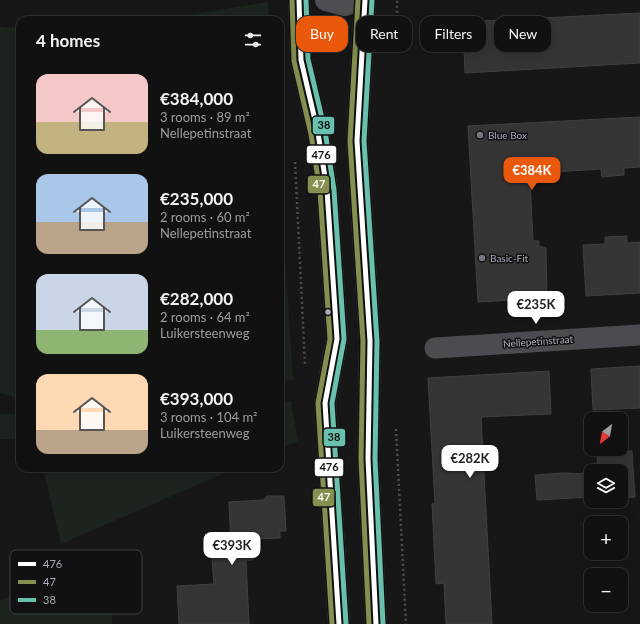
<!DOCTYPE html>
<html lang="en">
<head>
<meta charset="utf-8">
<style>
	:root { --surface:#111; --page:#1e1f1f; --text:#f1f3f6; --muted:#9c9d9f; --line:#303131; --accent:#ea580c }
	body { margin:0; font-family:Lato,sans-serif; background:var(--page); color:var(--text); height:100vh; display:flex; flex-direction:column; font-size:15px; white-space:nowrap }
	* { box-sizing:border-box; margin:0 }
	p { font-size:13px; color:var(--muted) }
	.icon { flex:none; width:22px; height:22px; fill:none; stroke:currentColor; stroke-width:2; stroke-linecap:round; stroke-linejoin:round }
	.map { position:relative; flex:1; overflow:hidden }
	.panel { position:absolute; left:16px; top:16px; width:268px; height:456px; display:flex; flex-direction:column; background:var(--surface); border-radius:12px; box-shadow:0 4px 16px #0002,0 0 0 1px var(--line) }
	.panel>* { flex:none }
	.hud { position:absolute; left:296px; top:16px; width:284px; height:36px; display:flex; gap:8px }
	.needle { width:26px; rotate:211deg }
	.buttons { position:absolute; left:584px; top:412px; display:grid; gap:8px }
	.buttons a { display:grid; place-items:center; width:44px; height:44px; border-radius:8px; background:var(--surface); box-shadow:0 4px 16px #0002,0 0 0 1px var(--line); font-size:20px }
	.price { position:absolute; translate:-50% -34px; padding:0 9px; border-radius:8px; background:#fff; color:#222; font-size:13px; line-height:26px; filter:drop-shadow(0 1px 2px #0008) }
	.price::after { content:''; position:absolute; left:50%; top:24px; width:12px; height:9px; margin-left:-6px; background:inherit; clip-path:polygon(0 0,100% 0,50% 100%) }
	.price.current { background:var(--accent); color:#fff }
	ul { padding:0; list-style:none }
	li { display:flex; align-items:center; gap:12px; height:100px; padding:0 20px }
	li span { display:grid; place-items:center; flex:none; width:112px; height:80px; border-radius:12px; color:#555 }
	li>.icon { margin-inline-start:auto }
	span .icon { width:48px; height:48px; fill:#fffc; stroke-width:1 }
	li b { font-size:17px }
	h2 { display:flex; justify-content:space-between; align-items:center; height:48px; padding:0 20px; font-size:17px }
	.pill { padding:0 14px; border-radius:12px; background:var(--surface); box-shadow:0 4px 16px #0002,0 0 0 1px var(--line); font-size:14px; line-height:36px }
	.pill.current { background:var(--accent); color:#fff }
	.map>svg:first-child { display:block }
	.green { fill:#1d241e }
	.building { fill:#353536; stroke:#3f4043 }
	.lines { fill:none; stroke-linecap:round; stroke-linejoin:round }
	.path { stroke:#4d4e52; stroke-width:2.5; stroke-dasharray:2 3; stroke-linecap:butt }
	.street { stroke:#4b4c50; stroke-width:21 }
	.primary { stroke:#4d4f52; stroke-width:22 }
	.bus-1-casing { stroke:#111113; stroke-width:8 }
	.bus-2-casing { stroke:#111113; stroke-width:8 }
	.bus-3-casing { stroke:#111113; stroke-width:8 }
	.bus-1 { stroke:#fff; stroke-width:5 }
	.bus-2 { stroke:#84904f; stroke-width:5 }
	.bus-3 { stroke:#69c0ac; stroke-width:5 }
	.poi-dot { fill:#757880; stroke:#111113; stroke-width:1.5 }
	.bus-dot { fill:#a8adb8; stroke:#111113; stroke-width:1.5 }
	.labels { text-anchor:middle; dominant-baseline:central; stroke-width:3; stroke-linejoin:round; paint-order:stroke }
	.poi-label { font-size:10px; fill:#a8adb8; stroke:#111113; text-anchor:start }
	.street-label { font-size:10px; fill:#a8adb8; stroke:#111113 }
	.key { fill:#111113; stroke:#3e4045; stroke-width:1 }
	.key-label { font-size:11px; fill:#a8adb8 }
	.line-badge { stroke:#111113; stroke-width:1.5 }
	.badge-label { font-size:11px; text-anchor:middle; font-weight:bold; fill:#fff }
	.pale-badge-label { font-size:11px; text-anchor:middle; font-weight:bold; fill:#111 }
</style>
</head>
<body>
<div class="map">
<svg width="640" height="624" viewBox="0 0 640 624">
	<rect width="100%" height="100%" fill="#171717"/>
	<path class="green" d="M268 2 269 20H155Z
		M0 27 20 28V396L14 397 0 393Z
		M280 180 293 380 280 381Z
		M291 401 298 441 280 449V402Z
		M0 414H20V439H0Z
		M43 468H236L61 544Z
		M109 551 112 624H0V601Z"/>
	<path class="building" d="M640 13V63L465 73 463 22Z
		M640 117V167L624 168V175L602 177 601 169 537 173 536 181H530L533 241H539V246L546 248 547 298 478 302 468 126Z
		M627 236V243L640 242V293L586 296 583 245 605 244V237Z
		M640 366V408L593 410 591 369Z
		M549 371 551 414 481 417 492 624H446L444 583 436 584 432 504H435L428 378Z
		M632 451 635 497 621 498V471H591V499V497L537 500 535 475 564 473 589 474V471H598L597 453Z
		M267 496H284L286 531H280V538L252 539 253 560H246L249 624H179L177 586 214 584 211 546H231L229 502 264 500Z"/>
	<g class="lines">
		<path class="path" d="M389 46 397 28V0
			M295 162 305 365
			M396 429 406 624"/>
		<path class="street" d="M435 348 640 335"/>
		<path class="primary" d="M299 0 301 60 318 133 327 190 337 339 325 403 339 624
			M326 0 345 5 358 0
			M365 0 357 141 370 341 368 459 376 624"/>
		<defs>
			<path id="bus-1" d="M299 0 301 60 318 133 327 190 337 339 325 403 339 624
				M365 0 357 141 370 341 368 459 376 624"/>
			<path id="bus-2" d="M292 0 294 61 311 134 320 191 330 339 318 403 332 624
				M358 0 350 141 363 341 361 459 369 624"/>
			<path id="bus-3" d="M306 0 308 59 325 131 334 190 344 339 332 403 346 624
				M372 0 364 141 377 341 375 459 383 624"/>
		</defs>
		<use href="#bus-1" class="bus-1-casing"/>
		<use href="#bus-2" class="bus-2-casing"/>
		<use href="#bus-3" class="bus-3-casing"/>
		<use href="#bus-1" class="bus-1"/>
		<use href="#bus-2" class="bus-2"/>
		<use href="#bus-3" class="bus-3"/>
	</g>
	<g class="poi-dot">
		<circle cx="480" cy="135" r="4"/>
		<circle cx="482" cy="258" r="4"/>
	</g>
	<circle class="bus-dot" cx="328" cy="312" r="3.5"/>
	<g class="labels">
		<g class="poi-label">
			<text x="488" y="135">Blue Box</text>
			<text x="490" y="258">Basic-Fit</text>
		</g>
		<g class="street-label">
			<text transform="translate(538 341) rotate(-4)">Nellepetinstraat</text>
		</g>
	</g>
	<rect x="10" y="550" width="132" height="64" rx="6" class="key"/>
	<rect x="18" y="562" width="18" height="4" fill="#fff"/>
	<rect x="18" y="580" width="18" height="4" fill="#84904f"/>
	<rect x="18" y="598" width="18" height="4" fill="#69c0ac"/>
	<g class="key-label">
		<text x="43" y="568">476</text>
		<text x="43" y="586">47</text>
		<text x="43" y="604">38</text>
	</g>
	<g class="line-badge">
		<rect x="312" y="116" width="23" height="19" rx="4" fill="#69c0ac"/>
		<rect x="306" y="145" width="31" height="19" rx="4" fill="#fff"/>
		<rect x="307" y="175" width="23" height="19" rx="4" fill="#84904f"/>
		<rect x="323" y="428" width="23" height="19" rx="4" fill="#69c0ac"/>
		<rect x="314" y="458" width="30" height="19" rx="4" fill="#fff"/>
		<rect x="312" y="488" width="23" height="19" rx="4" fill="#84904f"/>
	</g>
	<g class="badge-label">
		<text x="319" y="188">47</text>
		<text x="324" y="501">47</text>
	</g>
	<g class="pale-badge-label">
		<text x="324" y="129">38</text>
		<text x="321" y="159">476</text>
		<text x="334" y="441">38</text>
		<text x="329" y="471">476</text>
	</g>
</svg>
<div class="buttons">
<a><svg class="needle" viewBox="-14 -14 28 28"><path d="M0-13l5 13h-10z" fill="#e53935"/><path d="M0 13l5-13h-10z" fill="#9c9d9f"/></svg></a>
<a><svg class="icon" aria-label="layers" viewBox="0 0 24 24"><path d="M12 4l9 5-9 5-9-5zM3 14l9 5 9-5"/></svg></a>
<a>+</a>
<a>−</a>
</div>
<b class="price current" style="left:532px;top:191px">€384K</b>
<b class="price" style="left:536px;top:325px">€235K</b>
<b class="price" style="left:470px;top:479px">€282K</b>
<b class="price" style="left:232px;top:566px">€393K</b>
<div class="hud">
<a class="pill current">Buy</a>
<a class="pill">Rent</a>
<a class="pill">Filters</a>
<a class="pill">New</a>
</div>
<section class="panel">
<h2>4 homes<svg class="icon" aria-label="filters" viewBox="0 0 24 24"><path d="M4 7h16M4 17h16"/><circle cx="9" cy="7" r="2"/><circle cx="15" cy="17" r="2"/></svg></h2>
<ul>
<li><span style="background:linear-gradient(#f6c9c9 60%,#c2b280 0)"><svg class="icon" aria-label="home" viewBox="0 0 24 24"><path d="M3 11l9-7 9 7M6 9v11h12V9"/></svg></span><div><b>€384,000</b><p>3 rooms · 89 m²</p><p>Nellepetinstraat</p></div></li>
<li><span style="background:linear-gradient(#a9c7e8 60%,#b9a48a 0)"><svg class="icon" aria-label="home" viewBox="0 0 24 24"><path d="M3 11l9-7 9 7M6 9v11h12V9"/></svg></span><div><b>€235,000</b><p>2 rooms · 60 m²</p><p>Nellepetinstraat</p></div></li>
<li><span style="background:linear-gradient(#c9d6e8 70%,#8fb573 0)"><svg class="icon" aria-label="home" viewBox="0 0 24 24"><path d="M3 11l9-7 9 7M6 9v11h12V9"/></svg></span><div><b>€282,000</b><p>2 rooms · 64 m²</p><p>Luikersteenweg</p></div></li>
<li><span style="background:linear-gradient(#ffd9b3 70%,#b9a48a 0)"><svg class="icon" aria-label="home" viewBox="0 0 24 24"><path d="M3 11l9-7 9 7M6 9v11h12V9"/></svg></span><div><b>€393,000</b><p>3 rooms · 104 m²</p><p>Luikersteenweg</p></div></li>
</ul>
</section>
</div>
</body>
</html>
